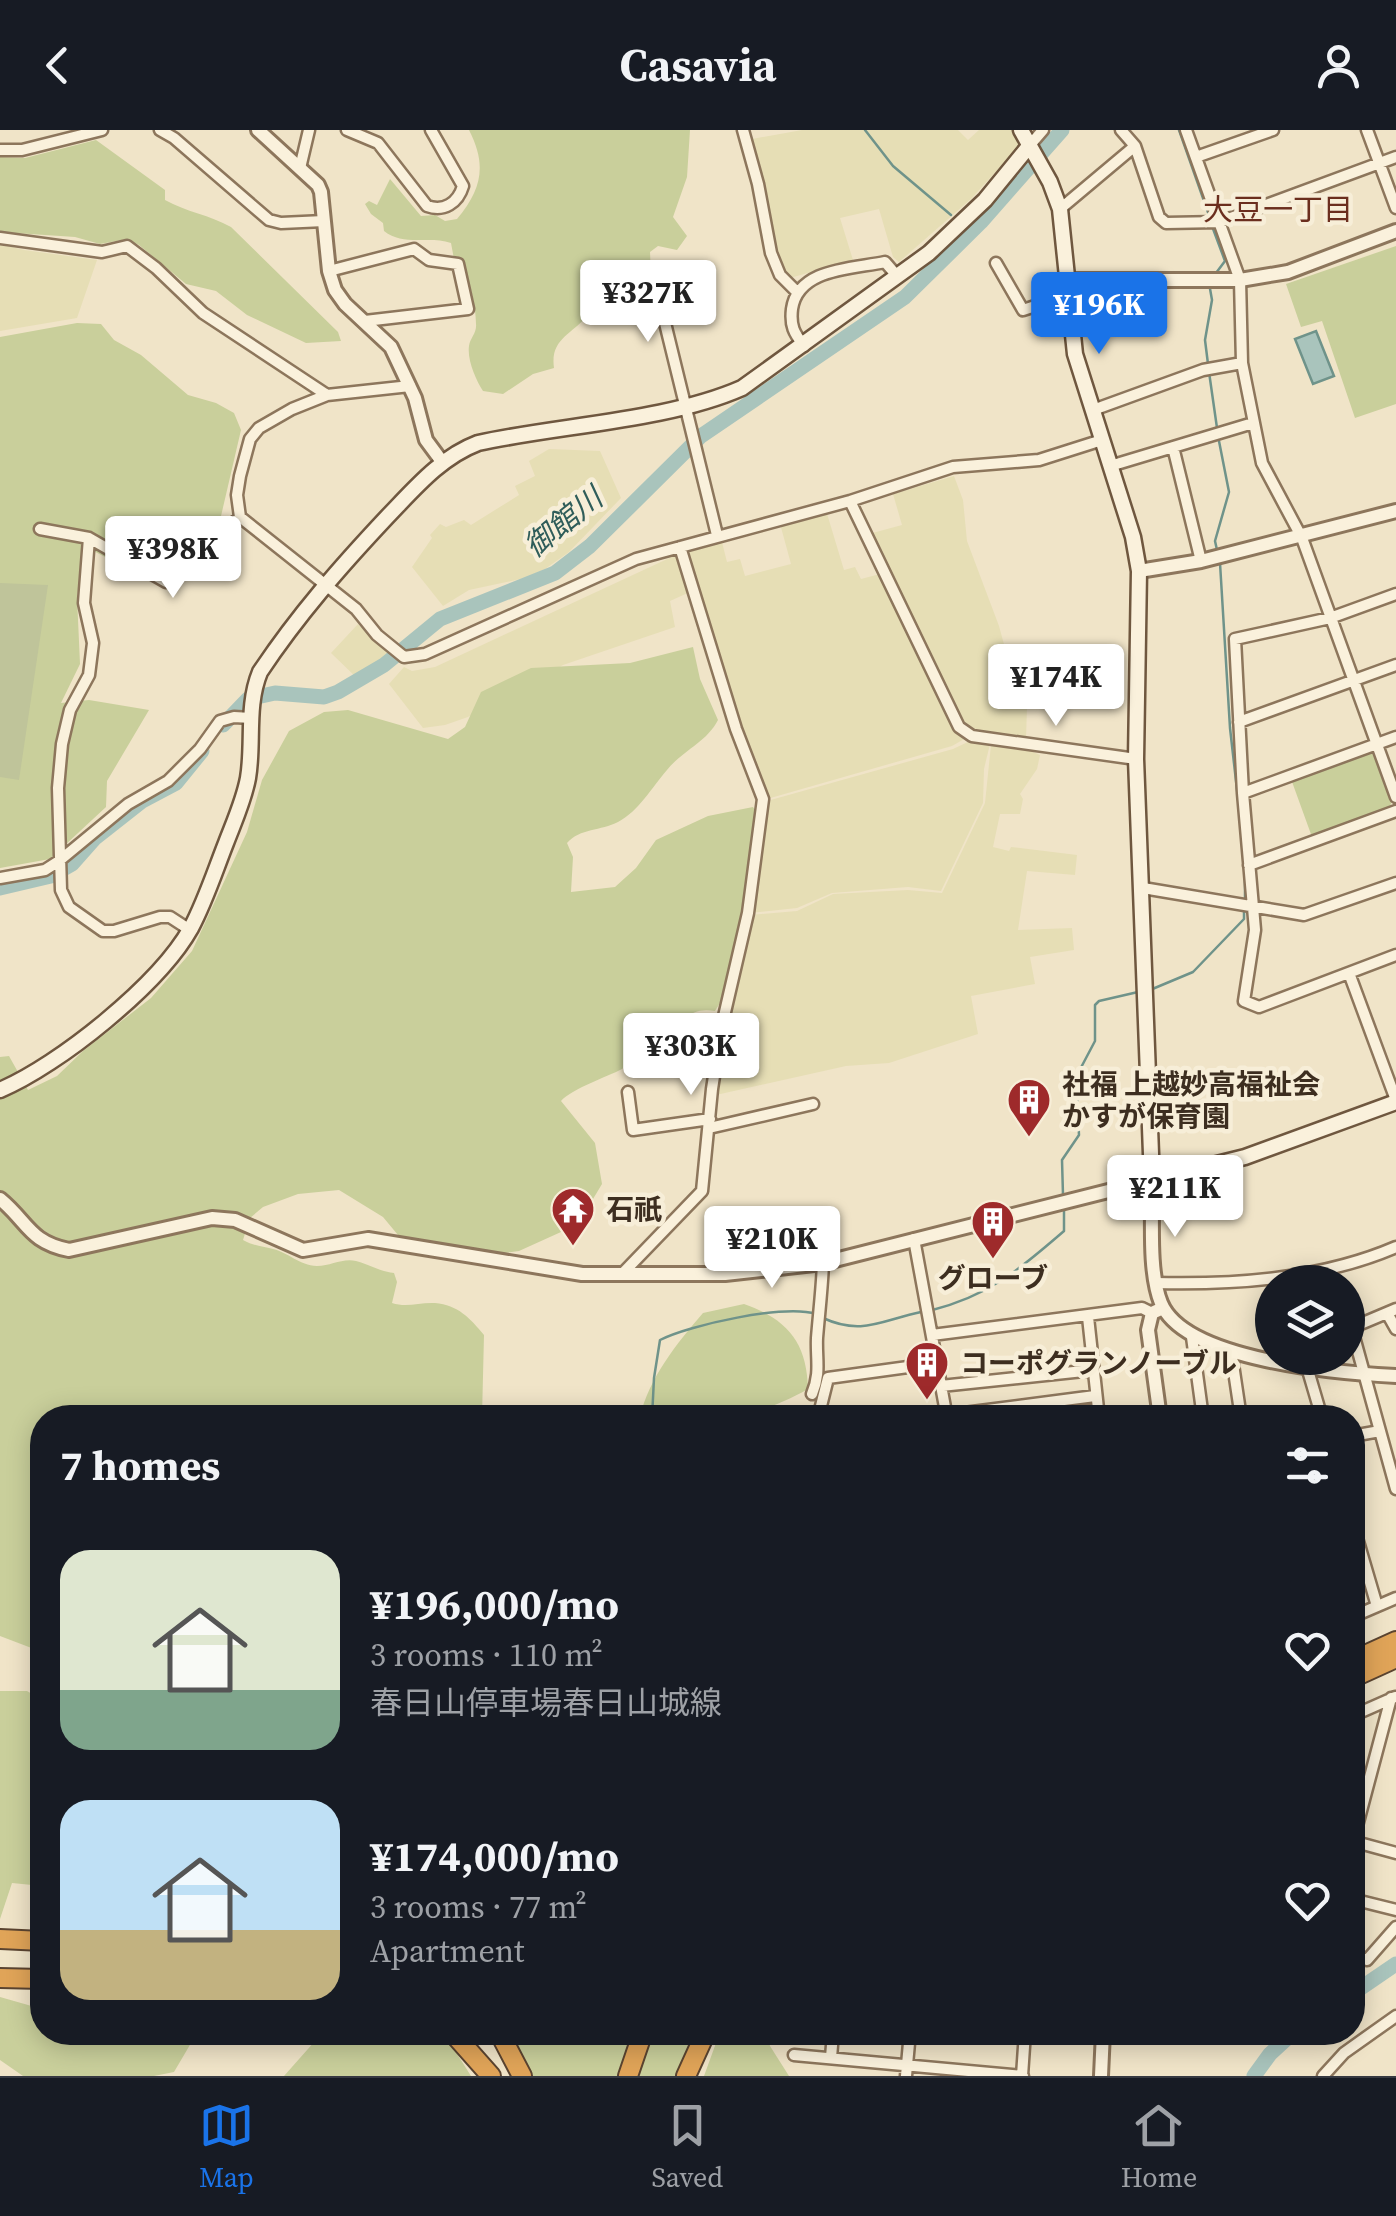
<!DOCTYPE html>
<html lang="en">
<head>
<meta charset="utf-8">
<style>
	:root { --surface:#171b24; --page:#20242c; --text:#f1f3f6; --muted:#9ea1a6; --line:#363941; --accent:#1a73e8 }
	body { margin:0; font-family:"Source Serif 4","Noto Sans JP",serif; background:var(--page); color:var(--text); height:100vh; display:flex; flex-direction:column; font-size:38px; white-space:nowrap }
	* { box-sizing:border-box; margin:0 }
	p { font-size:32px; color:var(--muted) }
	.icon { flex:none; width:55px; height:55px; fill:none; stroke:currentColor; stroke-width:2; stroke-linecap:round; stroke-linejoin:round }
	.map { position:relative; flex:1; overflow:hidden }
	.side { position:absolute; left:30px; top:1275px; width:1335px; height:640px; display:flex; flex-direction:column; background:var(--surface); border-radius:40px; box-shadow:0 5px 25px #0003 }
	.side>* { flex:none }
	.buttons { position:absolute; left:1255px; top:1135px; display:grid; gap:20px }
	.buttons a { display:grid; place-items:center; width:110px; height:110px; border-radius:50%; background:var(--surface); box-shadow:0 5px 25px #0003; font-size:50px }
	.price { position:absolute; translate:-50% -85px; padding:0 22px; border-radius:10px; background:#fff; color:#222; font-size:32px; line-height:65px; filter:drop-shadow(0 2px 5px #0008) }
	.price::after { content:''; position:absolute; left:50%; top:60px; width:30px; height:22px; margin-left:-15px; background:inherit; clip-path:polygon(0 0,100% 0,50% 100%) }
	.price.on { background:var(--accent); color:#fff }
	ul { padding:0; list-style:none }
	li { display:flex; align-items:center; gap:30px; height:250px; padding:0 30px }
	li span { display:grid; place-items:center; flex:none; width:280px; height:200px; border-radius:30px; color:#555 }
	li>.icon { margin-inline-start:auto }
	span .icon { width:120px; height:120px; fill:#fffc; stroke-width:1 }
	li b { font-size:42px }
	h2 { display:flex; justify-content:space-between; align-items:center; height:120px; padding:0 30px; font-size:42px }
	header { display:flex; justify-content:space-between; align-items:center; height:130px; padding:0 30px; background:var(--surface); font-size:45px; font-weight:700 }
	.dock { display:flex; justify-content:space-around; align-items:center; height:140px; border-top:2px solid var(--line); background:var(--surface); font-size:28px; color:var(--muted) }
	.dock a { display:grid; justify-items:center; gap:5px }
	.dock .on { color:var(--accent) }
	.map>svg:first-child { display:block }
	.farmland { fill:#e6deb5 }
	.green { fill:#c9cf9b }
	.cemetery { fill:#bfc49a }
	.water { fill:#a9c4bc; stroke:#6f938a; stroke-width:2.5 }
	.lines { fill:none; stroke-linecap:round; stroke-linejoin:round }
	.stream { stroke:#6f938a; stroke-width:2.5 }
	.river { stroke:#a9c4bc; stroke-width:15 }
	.minor-casing { stroke:#8d765c; stroke-width:15 }
	.tertiary-casing { stroke:#8d765c; stroke-width:18 }
	.secondary-casing { stroke:#6f573f; stroke-width:19 }
	.motorway-casing { stroke:#5b4430; stroke-width:22 }
	.minor { stroke:#faf1dc; stroke-width:10 }
	.tertiary { stroke:#faf1dc; stroke-width:12 }
	.secondary { stroke:#faf1dc; stroke-width:14 }
	.motorway { stroke:#e0a458; stroke-width:18 }
	.labels { text-anchor:middle; dominant-baseline:central; stroke-width:9; stroke-linejoin:round; paint-order:stroke }
	.poi-label { font-size:28px; font-weight:bold; fill:#3d2e20; stroke:#f7eed8; text-anchor:start }
	.neighbourhood-label { font-size:30px; fill:#6b2e1e; stroke:#f7eed8 }
	.water-label { font-size:30px; font-style:italic; fill:#2f5d5a; stroke:#f7eed8 }
</style>
</head>
<body>
<header><svg class="icon" aria-label="back" viewBox="0 0 24 24"><path d="M15 5l-7 7 7 7"/></svg>Casavia<svg class="icon" aria-label="person" viewBox="0 0 24 24"><circle cx="12" cy="8" r="4"/><path d="M4 21q1-7 8-7t8 7"/></svg></header>
<div class="map">
<svg width="1396" height="1946" viewBox="0 0 1396 1946">
	<rect width="100%" height="100%" fill="#f0e4c8"/>
	<path class="farmland" d="M802 0H958L968 10 979 0H1016L1020 15 971 69 899 132 893 127 879 79 840 88 853 130 790 148 779 136 752 9Z
		M0 114 24 120 97 130 77 188 0 201Z
		M549 319 600 321 621 368 569 422 545 439 525 448 469 460 443 476 412 437 432 408 430 405 440 394 446 397 464 390 471 395 519 365 515 356 535 346 529 331Z
		M954 346 963 370 967 411 999 496 1014 551 1027 577 1026 609 978 605 961 595 865 405 902 395 893 364Z
		M825 377 844 440 855 437 861 449 880 444 966 608 952 616 767 669 737 598 682 420 721 408 727 432 740 429 745 446 791 434 779 390Z
		M678 424 690 462 670 471 675 497 563 535 468 587 445 595 423 598 389 554 404 537 412 541 435 537Z
		M358 494 392 526 359 550 331 523Z
		M972 610 990 614 984 639 983 673 941 761 908 757 832 763 797 778 749 783 767 671 953 619Z
		M991 615 1019 616 1040 625 1037 639 1020 664 1023 669 1020 684H1000L993 717 1009 721 1011 717 1077 725 1075 745 1027 741 1018 800 1072 798 1074 820 1030 827 1035 854 971 866 978 904 889 933 846 936 716 965 725 893 750 785 797 781 833 764 908 760 942 763 985 673Z"/>
	<path class="green" d="M469 0H690L687 47 673 87 687 106 677 120 658 116 650 122 651 146 633 157 624 154 620 143 611 141 600 147C599 161 596 176 587 186 571 205 550 209 554 238L533 244 503 264 483 261C476 250 467 230 469 216 470 208 477 203 476 194 476 177 469 137 454 129L451 113C429 105 404 117 384 101L383 93 371 84 365 74 369 71 377 75 390 49 421 86 435 85 445 91 457 89C482 59 487 35 469 0Z
		M96 10 165 60V70C186 82 210 85 231 97L338 202 341 211 306 213 247 185 216 161 186 154 139 115 127 109 100 114 75 107 0 102V27L25 28Z
		M1396 116V274L1355 288 1322 191 1301 197 1286 154Z
		M77 193 101 194 114 210 141 225 188 265 216 273 234 283 241 300 218 399 155 453 84 416 77 467 80 534 61 573 89 570 149 580 107 651 106 677 50 729 0 738V207Z
		M693 517 700 549 718 590C706 613 683 620 667 640 652 657 639 681 618 692 601 701 580 698 567 713L573 727 571 762 615 757 636 738 656 710 708 686 753 677 760 689 754 731 720 873 715 881C681 875 677 904 656 922 650 928 641 926 634 929 629 931 626 937 622 939 607 947 573 958 561 971L595 1013 602 1054 584 1084 561 1102 519 1121 496 1124 434 1115 398 1105 383 1087 339 1060 298 1064 263 1077 250 1088 243 1110C254 1116 262 1116 273 1119 289 1123 299 1135 317 1136 331 1136 342 1128 356 1131 370 1135 379 1141 394 1143L397 1152 392 1173C407 1178 420 1172 435 1173 458 1175 470 1188 484 1205L482 1287 42 1288V1522L0 1506V927L9 926 28 960 57 946 83 921 151 868 192 821 247 702 262 650 289 601 324 582 348 580 448 609 465 597 481 562 531 538 630 533Z
		M1367 622 1375 624 1392 671 1389 679 1312 707 1291 649Z
		M744 1174C787 1189 807 1212 808 1259 746 1294 709 1288 640 1287 649 1248 677 1213 703 1183Z
		M0 1561H27L42 1570V1756L12 1753 0 1789Z
		M0 1867 42 1879V1902L194 1903V1908L174 1942 154 1946H23L0 1930Z
		M323 1902 430 1903 452 1916 471 1946H284Z
		M720 1902 767 1903 770 1916 789 1946H704Z
		M504 1903H636L621 1946H527Z
		M650 1903H697L678 1946H634Z"/>
	<path class="cemetery" d="M0 453 48 455 19 650 0 647Z"/>
	<path class="water" d="M1316 201 1334 246 1313 254 1295 209Z"/>
	<g class="lines">
		<path class="stream" d="M865 0 893 36 951 85
			M1179 0 1210 88
			M1212 96 1225 131 1216 143
			M1208 234 1205 210 1212 170 1209 153
			M1209 242 1217 298
			M1217 420 1215 411 1229 362 1218 306
			M1220 433 1230 598 1242 704
			M1245 769V747
			M1150 860 1193 842 1244 789V777
			M1063 1065 1062 1030 1079 1005 1076 947 1095 911V875L1099 871 1138 862
			M929 1181C989 1166 1019 1140 1064 1101V1078
			M823 1188C862 1206 882 1190 921 1182
			M652 1288 654 1248 660 1210C689 1195 785 1174 816 1184"/>
		<path class="river" d="M223 595 248 569 275 563 324 567 338 562 384 535 440 489 555 443 590 416 701 306 905 167 981 92 1062 0
			M0 758 51 746 72 734 95 708 142 671 176 653 202 621
			M1352 1864 1396 1834
			M1254 1946 1270 1924 1294 1902"/>
		<defs>
			<path id="minor" d="M160 0 174 8 269 90 281 93 324 91
				M347 0 378 13 427 76C444 82 458 73 463 56L431 0
				M743 0 758 54 771 123 780 145 796 161
				M1121 0 1135 16 1159 87 1166 93 1220 92 1396 27
				M1186 0 1240 150 1242 233 1262 333 1302 408 1396 667
				M1367 0 1396 78
				M1030 15 1043 0
				M0 20H22L102 0
				M1196 27 1273 0
				M300 38 309 0
				M1060 79 1135 16
				M0 108 102 122 127 116 156 138 203 183 327 265
				M996 133 1023 180 1069 165
				M329 141 414 119 429 130 458 134 468 179 365 191
				M653 144 717 405
				M804 216C794 203 790 196 792 179 798 138 852 139 885 132L898 147
				M410 256 327 265 292 279 259 298 250 309 240 346 237 365 240 387 356 479 377 505 404 527 425 524 636 429 850 371 953 337 1039 330 1102 310
				M1093 280 1203 240 1242 233
				M1173 317 1201 431
				M1110 336 1253 293
				M850 371 959 597 972 606 1136 629
				M40 399 89 408 166 452 177 446 240 387
				M89 408 84 473 93 513 89 545 70 580 62 614 58 658 61 760 69 777 103 801H114L160 787H170L190 800
				M1396 464 1330 488 1235 509 1243 663 1255 800 1244 871 1259 877 1396 825
				M1239 592 1396 535
				M1243 663 1396 607
				M1249 735 1396 681
				M0 748 45 740 59 731 128 674 168 651 200 619 220 591 234 587 251 588
				M1143 758 1304 785 1396 753
				M1349 843 1396 970
				M628 962 633 1000 710 989
				M709 998 813 974
				M914 1109 947 1288
				M622 1144 702 1061 712 959 722 895 748 783 763 669 736 599 680 417
				M1155 1153C1236 1155 1322 1149 1396 1117
				M1387 1183 1396 1199
				M1348 1185 1396 1359
				M1088 1187 1099 1288
				M1351 1198 1396 1179
				M932 1205 1142 1178 1152 1183
				M1192 1207 1203 1288
				M1231 1221 1241 1288
				M1307 1237 1322 1288
				M941 1256 1093 1240
				M812 1264C821 1243 816 1229 817 1208 819 1183 822 1159 823 1133
				M818 1288 828 1248 937 1233
				M925 1288 1095 1266
				M1352 1306 1380 1301
				M1352 1391 1377 1476
				M1352 1487 1396 1468
				M1352 1586 1395 1567
				M1352 1711 1396 1723
				M1353 1711 1391 1568
				M1352 1769 1396 1780
				M1352 1826 1367 1830 1396 1797
				M794 1925 1023 1946
				M831 1928 833 1902
				M906 1946 910 1902
				M1022 1946 1025 1902
				M1323 1946 1344 1923 1396 1886"/>
			<path id="tertiary" d="M258 0 318 55 321 62 329 141 335 160 345 174 391 217 415 268 426 310 443 333
				M1067 150H1240L1288 142 1396 101
				M1139 441 1201 431 1396 381
				M0 1069C28 1092 29 1112 69 1120L212 1088 235 1090 303 1120 368 1109 582 1144H725L823 1133 1152 1050C1153 1086 1148 1141 1161 1173 1185 1231 1340 1243 1396 1246
				M1160 1288 1148 1200 1152 1183 1163 1178
				M1101 1946 1103 1902"/>
			<path id="secondary" d="M1021 0 1050 52 1060 79 1075 224 1133 407 1139 441 1136 629 1152 1050 1245 1027 1396 972
				M0 960C59 935 159 855 191 798 205 772 215 741 226 713 234 692 244 670 248 648 254 613 246 576 260 542 298 485 341 436 388 386 415 358 441 327 478 313 560 295 667 291 742 258L929 123 985 70 1030 15"/>
			<path id="motorway" d="M1352 1531 1396 1511
				M1352 1548 1396 1528
				M0 1809 42 1811
				M0 1848 42 1849
				M452 1902 491 1946
				M499 1902 522 1946
				M628 1946 643 1902
				M686 1946 706 1902"/>
		</defs>
		<use href="#minor" class="minor-casing"/>
		<use href="#tertiary" class="tertiary-casing"/>
		<use href="#secondary" class="secondary-casing"/>
		<use href="#motorway" class="motorway-casing"/>
		<use href="#minor" class="minor"/>
		<use href="#tertiary" class="tertiary"/>
		<use href="#secondary" class="secondary"/>
		<use href="#motorway" class="motorway"/>
	</g>
	<defs>
		<symbol id="building-pin" viewBox="-11 -11 22 30"><path d="M0 17L-7.5 6A9.5 9.5 0 1 1 7.5 6Z" fill="#9e2a2b" stroke="#f7eed8"/><path d="M-4-6H4V6H1V3H-1V6H-4ZM-2.5-4.3h1.7v1.8h-1.7ZM.8-4.3h1.7v1.8H.8ZM-2.5-1h1.7V.8h-1.7ZM.8-1h1.7V.8H.8Z" fill="#fff"/></symbol>
		<symbol id="temple-pin" viewBox="-11 -11 22 30"><path d="M0 17L-7.5 6A9.5 9.5 0 1 1 7.5 6Z" fill="#9e2a2b" stroke="#f7eed8"/><path d="M0-6L5-2H3V0L6.5 2.5H4V6H1.5V3h-3V6H-4V2.5H-6.5L-3 0V-2H-5Z" fill="#fff"/></symbol>
	</defs>
	<g fill-rule="evenodd">
		<use href="#building-pin" x="1004" y="945" width="50" height="68"/>
		<use href="#temple-pin" x="548" y="1054" width="50" height="68"/>
		<use href="#building-pin" x="968" y="1067" width="50" height="68"/>
		<use href="#building-pin" x="902" y="1208" width="50" height="68"/>
	</g>
	<g class="labels">
		<g class="poi-label">
			<text x="1062" y="954">社福 上越妙高福祉会<tspan x="1062" dy="32">かすが保育園</tspan></text>
			<text x="606" y="1079">石祇</text>
			<text x="993" y="1148" text-anchor="middle">グローブ</text>
			<text x="960" y="1233">コーポグランノーブル</text>
		</g>
		<g class="neighbourhood-label">
			<text x="1278" y="79">大豆一丁目</text>
		</g>
		<g class="water-label">
			<text transform="translate(563 392) rotate(-39)">御館川</text>
		</g>
	</g>
</svg>
<div class="buttons">
<a><svg class="icon" aria-label="layers" viewBox="0 0 24 24"><path d="M12 4l9 5-9 5-9-5zM3 14l9 5 9-5"/></svg></a>
</div>
<b class="price" style="left:648px;top:215px">¥327K</b>
<b class="price on" style="left:1099px;top:227px">¥196K</b>
<b class="price" style="left:173px;top:471px">¥398K</b>
<b class="price" style="left:1056px;top:599px">¥174K</b>
<b class="price" style="left:691px;top:968px">¥303K</b>
<b class="price" style="left:1175px;top:1110px">¥211K</b>
<b class="price" style="left:772px;top:1161px">¥210K</b>
<section class="side">
<h2>7 homes<svg class="icon" aria-label="filters" viewBox="0 0 24 24"><path d="M4 7h16M4 17h16"/><circle cx="9" cy="7" r="2"/><circle cx="15" cy="17" r="2"/></svg></h2>
<ul>
<li><span style="background:linear-gradient(#dfe7d0 70%,#7fa58c 0)"><svg class="icon" aria-label="home" viewBox="0 0 24 24"><path d="M3 11l9-7 9 7M6 9v11h12V9"/></svg></span><div><b>¥196,000/mo</b><p>3 rooms · 110 m²</p><p>春日山停車場春日山城線</p></div><svg class="icon" aria-label="heart" viewBox="0 0 24 24"><path d="M12 20l-8-8c-3-5 5-10 8-4 3-6 11-1 8 4z"/></svg></li>
<li><span style="background:linear-gradient(#bfe0f5 65%,#c2b280 0)"><svg class="icon" aria-label="home" viewBox="0 0 24 24"><path d="M3 11l9-7 9 7M6 9v11h12V9"/></svg></span><div><b>¥174,000/mo</b><p>3 rooms · 77 m²</p><p>Apartment</p></div><svg class="icon" aria-label="heart" viewBox="0 0 24 24"><path d="M12 20l-8-8c-3-5 5-10 8-4 3-6 11-1 8 4z"/></svg></li>
</ul>
</section>
</div>
<nav class="dock">
<a class="on"><svg class="icon" aria-label="map" viewBox="0 0 24 24"><path d="M3 6l6-2 6 2 6-2v14l-6 2-6-2-6 2zM9 4v14M15 6v14"/></svg>Map</a>
<a><svg class="icon" aria-label="saved" viewBox="0 0 24 24"><path d="M7 4h10v16l-5-4-5 4z"/></svg>Saved</a>
<a><svg class="icon" aria-label="home" viewBox="0 0 24 24"><path d="M3 11l9-7 9 7M6 9v11h12V9"/></svg>Home</a>
</nav>
</body>
</html>
